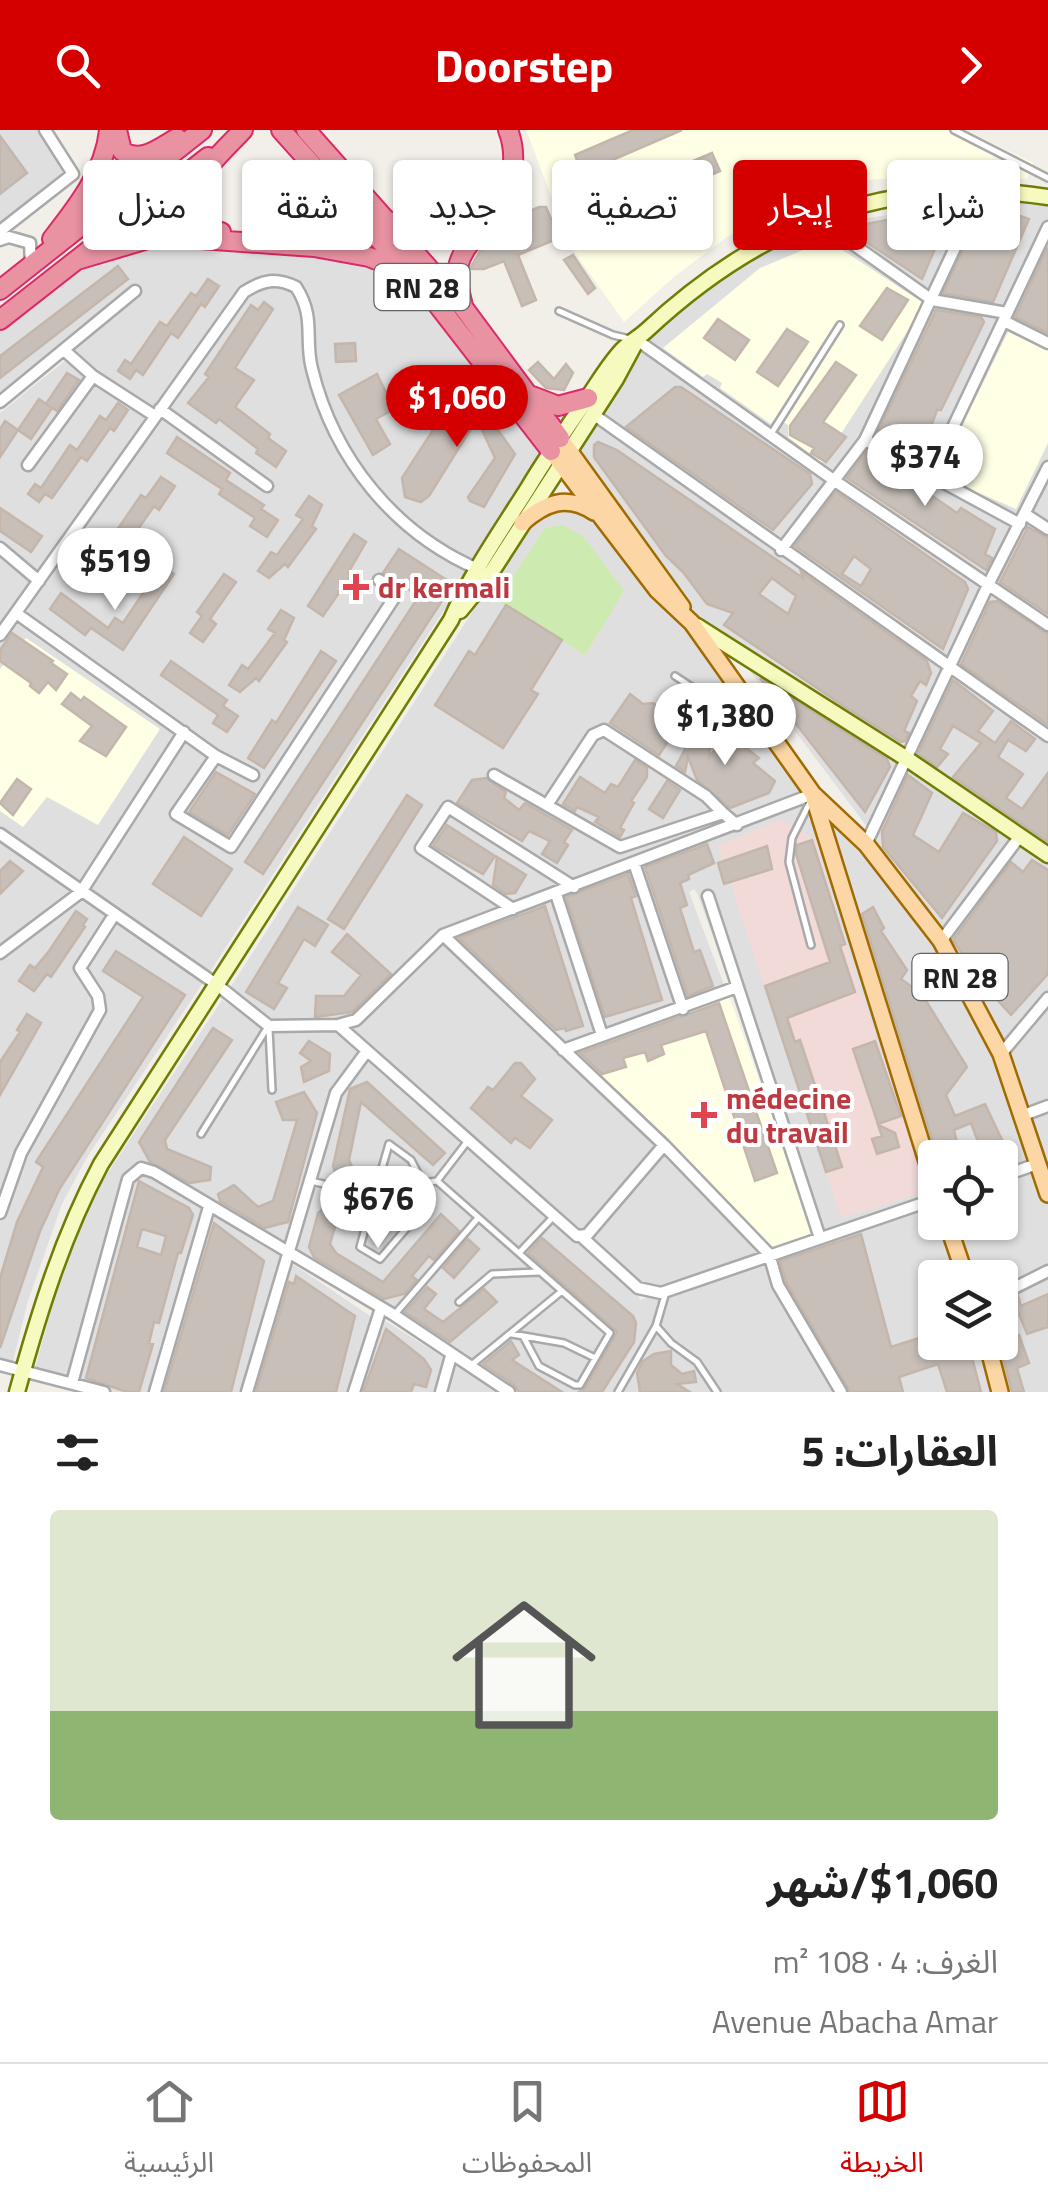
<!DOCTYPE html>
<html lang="ar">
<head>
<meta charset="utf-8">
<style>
	:root { --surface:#fff; --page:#f2f2f2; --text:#222; --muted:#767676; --line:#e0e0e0; --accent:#d40000 }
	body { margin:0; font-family:"Titillium Web","Noto Sans Arabic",sans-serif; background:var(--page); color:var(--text); direction:rtl; height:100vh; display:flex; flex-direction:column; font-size:38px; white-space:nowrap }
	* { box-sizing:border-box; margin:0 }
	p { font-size:32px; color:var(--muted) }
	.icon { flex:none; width:55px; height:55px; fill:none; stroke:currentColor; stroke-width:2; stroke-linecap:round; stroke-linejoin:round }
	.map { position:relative; height:1262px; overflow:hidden; direction:ltr }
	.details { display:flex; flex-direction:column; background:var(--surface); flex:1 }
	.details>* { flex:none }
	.guide { position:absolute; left:30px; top:30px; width:990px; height:90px; direction:rtl; display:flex; gap:20px }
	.buttons { position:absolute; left:918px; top:1010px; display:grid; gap:20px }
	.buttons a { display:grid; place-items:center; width:100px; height:100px; border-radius:10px; background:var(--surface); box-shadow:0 2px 8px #0004; font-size:50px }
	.price { position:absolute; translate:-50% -85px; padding:0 22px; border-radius:35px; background:#fff; color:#222; font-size:32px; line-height:65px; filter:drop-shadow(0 2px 5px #0008) }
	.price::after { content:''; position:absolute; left:50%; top:60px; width:30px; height:22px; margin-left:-15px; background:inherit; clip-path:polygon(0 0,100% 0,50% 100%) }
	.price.active { background:var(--accent); color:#fff }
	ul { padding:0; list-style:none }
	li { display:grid; align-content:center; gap:20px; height:530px; padding:0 50px }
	li span { display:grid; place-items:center; height:310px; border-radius:10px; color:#555 }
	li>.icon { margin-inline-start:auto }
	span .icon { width:180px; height:180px; fill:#fffc; stroke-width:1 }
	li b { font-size:42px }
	h2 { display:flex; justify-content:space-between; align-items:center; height:120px; padding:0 50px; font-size:42px }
	.tag { padding:0 35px; border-radius:10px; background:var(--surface); box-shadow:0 2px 8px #0004; font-size:35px; line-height:90px }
	.tag.active { background:var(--accent); color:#fff }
	header { display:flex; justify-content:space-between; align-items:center; height:130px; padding:0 50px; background:var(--accent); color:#fff; font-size:45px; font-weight:700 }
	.tab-bar { display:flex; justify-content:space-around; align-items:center; height:140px; border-top:2px solid var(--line); background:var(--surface); font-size:28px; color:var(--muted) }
	.tab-bar a { display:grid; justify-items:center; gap:5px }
	.tab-bar .active { color:var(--accent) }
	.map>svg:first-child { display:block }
	.residential { fill:#e0dfdf; fill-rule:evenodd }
	.commercial { fill:#f2dad9 }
	.education { fill:#ffffe5 }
	.grass { fill:#cdebb0 }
	.building { fill:#c7bfb8; stroke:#c4b6ab; stroke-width:2.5; fill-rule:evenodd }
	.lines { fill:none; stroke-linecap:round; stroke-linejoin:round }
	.lane-casing { stroke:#a9a9a9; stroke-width:10 }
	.street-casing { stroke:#a9a9a9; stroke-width:15 }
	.secondary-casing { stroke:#707d05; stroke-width:19 }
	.primary-casing { stroke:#a06b00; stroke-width:20 }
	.highway-casing { stroke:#dc2a67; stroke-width:22 }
	.lane { stroke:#fff; stroke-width:5 }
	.street { stroke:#fff; stroke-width:10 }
	.secondary { stroke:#f7fabf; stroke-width:14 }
	.primary { stroke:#fcd6a4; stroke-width:15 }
	.highway { stroke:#e892a2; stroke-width:18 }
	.health-dot { fill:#e0444e; stroke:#fff; stroke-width:4 }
	.labels { text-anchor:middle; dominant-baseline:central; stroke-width:8; stroke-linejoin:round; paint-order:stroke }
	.shield { fill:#fff; stroke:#646464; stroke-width:2.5 }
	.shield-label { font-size:28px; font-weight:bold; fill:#222 }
	.health-label { font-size:30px; font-weight:bold; fill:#be3a42; stroke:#fff; text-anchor:start }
</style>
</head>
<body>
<header><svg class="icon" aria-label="forward" viewBox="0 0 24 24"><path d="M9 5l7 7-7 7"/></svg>Doorstep<svg class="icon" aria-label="search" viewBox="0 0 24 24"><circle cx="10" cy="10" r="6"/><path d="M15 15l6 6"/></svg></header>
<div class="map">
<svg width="1048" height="1262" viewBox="0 0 1048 1262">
	<rect width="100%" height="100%" fill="#f2efe9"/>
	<path class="residential" d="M0 0H41L69 43 0 95Z
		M983 66 1048 72V863L1003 916 942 803 871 712 874 706 725 508 696 489 580 322 641 214 655 217 645 209 723 143 817 93 829 101 855 90 952 75 978 77Z
		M188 111 345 125 403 144 544 321 474 434 438 414 400 386 374 358 347 318 327 277 314 235 311 176 299 154 274 146 258 149 241 160 246 164 260 156 274 153 294 160 304 178 307 236 321 280 342 324 370 364 395 391 435 421 470 440 208 845 86 761 92 751 86 748 80 757 0 699V283L72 225 70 221 138 161 132 160 0 268V197L85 130 149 112Z
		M572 378 597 391 662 476 687 497 806 664 737 690 605 597 546 670 620 721 722 687 730 693 574 753 451 675 418 717 506 778 440 802 354 887 337 892H271L226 864 527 397 549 380Z
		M603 604 705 669 717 681 620 713 552 674 595 608Z
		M809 670 932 1067 822 1103 697 763 694 759 689 762 726 860 686 876 638 736Z
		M449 682 566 756 514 775 426 717Z
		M825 683 863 719 936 814 1007 923 1048 874V1262H512L473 1238 512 1206 521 1208 538 1238 577 1259 613 1205 522 1123 554 1089 580 1112 664 1021 763 1123 638 1164 640 1170 767 1129 769 1134 932 1077H935V1092H1000V1028H935V1039ZM935 1148H1000V1212H935Z
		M0 708 75 762 0 818Z
		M632 739 679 878 605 901 560 766Z
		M81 766 109 787 77 836 94 866 96 879 0 1072V827Z
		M553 768 598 903 564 916 449 806Z
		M115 790 204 851 86 1029 62 1074 28 1171 12 1235 0 1232V1093L24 1024 103 881 84 838Z
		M443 810 660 1016 582 1104 345 897Z
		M222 870 265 898 199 1003 200 1006 267 903 272 962 271 899H337L362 922 332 962 286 1121 155 1039 125 1046 69 1249 34 1241 61 1146 77 1100 99 1056Z
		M368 926 465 1011 435 1049 424 1051 413 1029 389 1010 372 1064 314 1049 338 966Z
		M468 1014 550 1086 519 1120 439 1051Z
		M390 1017 410 1032 420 1054V1079L379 1127 362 1117Z
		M142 1041 284 1128 379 1192 381 1188 498 1262H77L80 1252 76 1251 131 1050Z
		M312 1053 371 1068 357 1119 378 1132 424 1081 425 1055 436 1054 475 1089 390 1186 292 1125Z
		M478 1091 536 1140 491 1142 458 1174 492 1146 541 1144 559 1161 469 1235 394 1188Z
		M562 1164 608 1204 595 1225 564 1211 517 1203Z
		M527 1209 563 1216 593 1229 577 1254 541 1234Z"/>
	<path class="commercial" d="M780 689 815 709 857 852 926 1050 919 1064 841 1088 718 716Z"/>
	<path class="education" d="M526 0H965L1033 33 1027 49 930 45 868 50 797 69 727 107 675 146 624 192 571 117Z
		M827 110 925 174 822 333 788 307V295L777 288 771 294 720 258 722 253 707 244 703 247 663 218 760 138Z
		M1009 200 1048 220V313L1016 379 938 345Z
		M26 508 160 599 98 695 47 667 23 697 0 681V539Z
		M729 866 815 1105 770 1120 569 921Z"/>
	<path class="grass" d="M563 395 584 407 624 461 585 525 497 470 545 398Z"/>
	<path class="building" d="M633 0H682L582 43 575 25Z
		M0 6 27 43 0 64Z
		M712 23 720 41 605 90 597 72Z
		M539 77H546L559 108 518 125 536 170 522 176 504 131 484 139H470L480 121 506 109 514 88Z
		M951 78 958 80 943 115 937 114 922 149 845 98Z
		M982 80 1011 83 1029 89 993 172 943 163Z
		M1048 117V203L1015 187Z
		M573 125 595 158 588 164 564 130Z
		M118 136 128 149 0 248V226Z
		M208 149 219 156 205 177 201 174 178 208 171 203 143 245 136 240 130 249 118 241 125 230 131 234 160 192 167 196 191 163 196 166Z
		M887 158 908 170 882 210 860 196Z
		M264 172 273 179 235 238 254 250 235 277 270 304 268 308 286 321 276 337 256 323 258 319 219 289 216 293 188 273 209 247 205 244 251 175 258 180Z
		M936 180 981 187 984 192 941 280H937L919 329 876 306Z
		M718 189 749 210 735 230 704 208Z
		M787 199 808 212 778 256 757 242Z
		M355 213 356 231 336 232 335 214Z
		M538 232 554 249 566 234 573 243 564 260 546 258 529 240Z
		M836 232 856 245 823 292 846 307 826 332 811 323 814 318 790 305V296Z
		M67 243 79 250 57 281 46 274Z
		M377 244 394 279 376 289 390 314 373 325 339 265Z
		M464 252 515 324 484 377 470 371 468 367 495 328 477 289 429 366 421 372 411 369 405 367 402 348Z
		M675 257H681L810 344 812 354 773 400 626 297Z
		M39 269 52 278 31 309 18 300 0 327V299L5 291 18 300Z
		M118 273 128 280 114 301 110 298 87 331 81 327 52 368 45 364 39 372 28 364 35 354 41 358 70 315 77 320 100 286 106 290Z
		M177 307 230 343 226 350 264 375 261 379 278 390 267 407 250 396 255 388 219 364 222 359 167 323Z
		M598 312 617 320 803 448 801 442 927 531 931 543 926 555 920 551 911 566 917 571 904 601 909 603 905 611 901 612 845 577 724 495 733 483 707 474 683 442 666 426 594 327V315ZM772 448 796 466 788 484 759 464Z
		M867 321 957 383 961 378 995 399 985 424 992 428 986 440 847 348Z
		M161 347 175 356 159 380 154 376 130 411 123 407 99 441 103 444 93 459 81 451 92 433 89 431 111 400 115 403 141 365 146 368Z
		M836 362 965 452 968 459 943 519 795 416ZM854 426 871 439 861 456 842 444Z
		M309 366 322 375 312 396 316 399 288 437 285 434 269 448 258 441 271 422 277 425 303 389 296 385Z
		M0 378 42 406 31 422 0 401Z
		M1028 397 1048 408V484L1000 452Z
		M354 404 366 412 348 443 351 445 323 486 308 476Z
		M399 419 453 454 263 744 245 732 419 466 383 443Z
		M161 436 174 444 123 520 91 498 85 505 50 479 61 463 108 498 115 488 123 493Z
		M224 444 236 452 210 489 216 494 203 512 190 503 202 486 197 482Z
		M997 471 1048 504V595L961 534 990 472Z
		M506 475 562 510 531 560 538 564 503 618 435 575 469 521 475 525Z
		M281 480 294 488 284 510 287 512 259 551 256 548 240 562 229 555 242 535 248 539 275 503 268 499Z
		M12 503 53 531 51 533 67 544 56 560 48 552 39 563 30 556 31 553 0 531V520Z
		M321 521 336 531 264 638 248 628 272 590 276 593Z
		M171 531 227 570 223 576 238 586 227 602 213 593 218 585 161 545Z
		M760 548 887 629 890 637 865 682Z
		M953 550 993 581 978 601 995 613 1011 591 1035 609 1026 621 1008 610 998 627 1023 644 1006 668 1022 679 1048 643V712L953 647 981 613 953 596 940 619 948 624 937 637 918 624Z
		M71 563 81 571 84 567 126 597 106 626 80 611 92 596 62 574Z
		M630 564 643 574 653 573 681 592 659 625 610 593Z
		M702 588 711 593 709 627 728 604 759 628 753 633 775 651 769 663 730 678 697 650 688 627 685 642 676 636Z
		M635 630 647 638V647L631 671 634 673 620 698 624 700 620 707 595 692 599 687 577 677 575 681 563 674 580 647 605 663 611 654 618 657Z
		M216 642 255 664 228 705 189 682Z
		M908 645 932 663 913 705 939 722 963 683 996 702 997 711 942 788 883 717 882 702Z
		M486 648 506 662 504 668 519 680 525 673 572 700 564 712 568 715 557 733 542 724 550 711 529 701 522 711 457 673 472 650Z
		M17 649 31 659 13 685 0 673Z
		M667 651 680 660 663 688 649 679Z
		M407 665 422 675 344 799 328 789Z
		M447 695 495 726 483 744 433 716Z
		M184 707 232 739 201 786 153 754Z
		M812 710 845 814 840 816 855 862 787 888 795 912 800 910 842 1037 826 1042 765 856 830 832 796 724 797 715Z
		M707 714 714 733 688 745 689 749 680 753 687 775 680 778 694 822 700 820 713 856 688 866 645 737Z
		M767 716 772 739 724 754 718 733Z
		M497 727 526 745 515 763 506 764 493 755Z
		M1032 730 1048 740V844L1011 885 981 852 953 810 1011 732 1023 742Z
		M10 731 23 741 0 764V741Z
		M628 744 636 766 631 768 662 870 605 887 566 767Z
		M545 776 583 896 566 901 565 898 556 900 459 808Z
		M298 777 328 795 315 816 304 809 278 853 287 858 274 879 246 862Z
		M873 777 884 798 881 801 907 840 901 849 912 857 915 853 967 937 946 965 955 986 985 974 1011 1029 1000 1032V1028H938L862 784ZM971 993 980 1017 960 1025 954 1000Z
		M76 781 87 789 83 795 85 797 51 847 47 844 34 861 19 851 30 835 35 838 49 821Z
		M347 804 391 844 352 882 315 887 316 866H344L361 845 332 822Z
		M116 821 185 865 60 1058 40 1101 0 1218V1148L17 1092 43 1037 36 1032 143 867 103 841Z
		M719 873 777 1043 755 1051 706 901 661 915 664 924 648 931 645 922 623 928 626 937 602 944 580 923Z
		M27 884 41 893 0 965V932L20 902 17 900Z
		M213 898 232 910 165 1010 167 1019 211 1037 210 1050 190 1053 150 1032 139 1012Z
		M309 911 330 924 329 941 304 952 301 937 311 931 300 923Z
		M875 911 901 986 878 994 853 919Z
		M515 933H521L535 949 521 966 552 990 530 1018 515 1008 511 1013 471 978 488 957 493 960Z
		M367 952 445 1023 433 1035 361 972 349 1030 353 1039 361 1040 358 1055 338 1050 333 1036 350 959Z
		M304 962 317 983 288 1092 265 1098 220 1071 218 1064 234 1055 258 1077 273 1071 297 990H283L276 972Z
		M878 995 895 1003 899 1017 877 1024 872 1009 882 1006Z
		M139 1051 189 1078 193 1085 181 1123H178L159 1193 154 1192 149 1213 153 1214 139 1262H127L86 1248ZM142 1099 166 1106 161 1125 137 1117Z
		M335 1069 355 1074 352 1088 337 1090 330 1114 336 1123 383 1152 441 1084 459 1101 434 1130 429 1126 412 1146 417 1150 404 1164 384 1169 314 1127 309 1117 318 1083Z
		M214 1093 264 1131 231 1262H164Z
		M861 1104 891 1217 935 1203V1212H968L981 1262H947L938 1234 899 1247 903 1262H850L786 1152 780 1131Z
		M542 1108 633 1186 636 1193 634 1212 602 1262H579L585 1258 617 1202 528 1123Z
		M468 1109 479 1119 454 1148 443 1138Z
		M296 1146 355 1186 336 1262H256L289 1152 294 1154Z
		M427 1157 436 1164 424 1179 443 1192 484 1159 497 1172 450 1212 405 1182Z
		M1048 1164V1197L1027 1204 1019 1184 1006 1190 1003 1173 1018 1166 1021 1176Z
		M1000 1189H1003L1009 1211 1019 1205 1029 1233 1017 1238 1024 1262H1012L999 1212Z
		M386 1199 424 1229 431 1240 426 1257 414 1254 411 1262H363Z
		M511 1211 519 1225 512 1230 562 1262H519L514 1255 483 1234Z
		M671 1221V1235L682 1244 694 1241 696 1252 677 1254 690 1262H640L637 1243 643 1231 654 1224Z"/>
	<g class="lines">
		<defs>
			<path id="lane" d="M954 0 1048 48
				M559 181 613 205 630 209
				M771 304 840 195
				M675 546 730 582 752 583
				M810 672 792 708 789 732 811 815
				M269 899 272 960
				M201 1004 267 898
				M311 1051 374 1066 389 1014 411 1030 423 1053
				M437 1051 562 1161 469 1237
				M374 1066 360 1117 380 1129 422 1080 423 1053 437 1051 467 1012
				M519 1123 555 1085
				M459 1172 492 1144 539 1142
				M395 1184 478 1088
				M656 1196 671 1213 697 1232 717 1262
				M512 1204 564 1213 595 1228
				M523 1206 539 1236 575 1255H580L610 1203 562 1161
				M618 1262 656 1196 666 1162"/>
			<path id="street" d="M816 88 932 170 1007 183
				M0 101 73 44 45 0
				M0 110 9 107 30 113 31 135
				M1004 191 1048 213
				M637 210 835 351 1048 495
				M93 246 155 286
				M0 272 135 161
				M160 279 267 356
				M593 284 1048 606
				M865 310 1020 394
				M28 335 93 246 65 221
				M929 348 1048 97
				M1025 384 1048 399
				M0 418 39 451
				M781 420 865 310 982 60
				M16 483 216 626 253 645
				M0 505 244 162C263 150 276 147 296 157 316 188 304 208 312 239 334 329 395 404 480 440
				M216 626 176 684 231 717 396 465V461L379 450
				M494 645 620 717 723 683 737 695
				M547 675 593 605 604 600 706 666 723 683
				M0 704 216 854 269 896 338 895 356 890 443 805 813 664
				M866 714 989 453 1048 337
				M634 733 683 879
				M556 764 602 905
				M708 766 820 1108
				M513 779 421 718 448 677 574 757
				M443 805 664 1015 769 1124 778 1155 841 1262
				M941 811 1020 706
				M0 823 81 762 184 602
				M338 895 577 1106 587 1105 664 1015
				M563 920 737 857
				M1001 924 1048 868
				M1021 986 1048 976
				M1000 1047 1037 1034
				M0 1083 21 1023 100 880 98 866 80 838 114 785
				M583 1108 638 1158 661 1163 935 1069
				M1000 1165 1048 1141
				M0 1235 104 1262
				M72 1253 128 1049 141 1038 154 1042 394 1185 509 1262
				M155 1262 209 1077
				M247 1262 336 963 367 921
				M354 1262 381 1178
				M441 1262 451 1226"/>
			<path id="secondary" d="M460 481 491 443 616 249 637 210
				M697 496 907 629 1048 725
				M17 1262C39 1183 62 1107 101 1034L451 490C471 443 501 401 528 358 546 328 566 299 586 270 598 253 608 235 622 220 629 213 638 208 646 201 761 93 889 43 1048 67"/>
			<path id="primary" d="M560 308 682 477
				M551 321 657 460 692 493 813 664 866 714 941 811 1001 924 1048 1064
				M522 393C545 373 566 364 594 382
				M814 668 935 1057
				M947 1092 966 1148
				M987 1212 1000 1262"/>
			<path id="highway" d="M117 0 122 21C141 34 159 18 177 8
				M281 0 437 174 551 321
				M306 0 463 177 560 308
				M389 91C427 108 458 104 490 79
				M221 102 203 98 194 92C181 55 220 25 243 0
				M52 109C77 77 105 42 109 0
				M307 110H320L335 97 334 78 325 64
				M77 130 148 109 186 108 314 117 369 127 405 141
				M0 160 202 0
				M463 176C460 163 456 150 458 137 462 119 473 110 484 97 508 71 521 33 508 0
				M0 190 208 27
				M532 266 558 276 588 268"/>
		</defs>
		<use href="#lane" class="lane-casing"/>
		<use href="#street" class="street-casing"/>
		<use href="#secondary" class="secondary-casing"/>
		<use href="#primary" class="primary-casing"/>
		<use href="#highway" class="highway-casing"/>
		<use href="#lane" class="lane"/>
		<use href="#street" class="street"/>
		<use href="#secondary" class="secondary"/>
		<use href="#primary" class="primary"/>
		<use href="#highway" class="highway"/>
	</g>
	<g class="health-dot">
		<path d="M351 442h10v10h10v10h-10v10h-10v-10h-10v-10h10z"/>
		<path d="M699 970h10v10h10v10h-10v10h-10v-10h-10v-10h10z"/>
	</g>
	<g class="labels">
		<g class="shield">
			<rect x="374.5" y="134" width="95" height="46" rx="8"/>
			<rect x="912.5" y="824" width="95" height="46" rx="8"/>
		</g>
		<g class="shield-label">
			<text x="422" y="157">RN 28</text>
			<text x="960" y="847">RN 28</text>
		</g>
		<g class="health-label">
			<text x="378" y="457">dr kermali</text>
			<text x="726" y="968">médecine<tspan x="726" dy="34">du travail</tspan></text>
		</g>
	</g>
</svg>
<div class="buttons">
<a><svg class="icon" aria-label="locate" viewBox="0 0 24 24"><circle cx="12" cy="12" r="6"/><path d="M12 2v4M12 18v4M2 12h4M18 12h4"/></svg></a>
<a><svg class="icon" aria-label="layers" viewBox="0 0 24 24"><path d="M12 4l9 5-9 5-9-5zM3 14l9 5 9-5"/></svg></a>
</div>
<b class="price active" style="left:457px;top:320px">$1,060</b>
<b class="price" style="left:925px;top:379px">$374</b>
<b class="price" style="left:115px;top:483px">$519</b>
<b class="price" style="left:725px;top:638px">$1,380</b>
<b class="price" style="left:378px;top:1121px">$676</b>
<div class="guide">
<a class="tag">شراء</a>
<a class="tag active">إيجار</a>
<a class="tag">تصفية</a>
<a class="tag">جديد</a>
<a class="tag">شقة</a>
<a class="tag">منزل</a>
</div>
</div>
<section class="details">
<h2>العقارات: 5<svg class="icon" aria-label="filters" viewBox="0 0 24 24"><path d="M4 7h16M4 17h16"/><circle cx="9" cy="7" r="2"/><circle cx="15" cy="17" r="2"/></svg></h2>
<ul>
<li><span style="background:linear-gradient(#dfe7d0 65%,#8fb573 0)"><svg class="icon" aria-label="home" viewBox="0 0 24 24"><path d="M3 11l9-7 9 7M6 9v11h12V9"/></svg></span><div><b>$1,060/شهر</b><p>الغرف: 4 · 108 m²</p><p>Avenue Abacha Amar</p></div></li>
</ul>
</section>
<nav class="tab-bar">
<a class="active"><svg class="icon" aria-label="map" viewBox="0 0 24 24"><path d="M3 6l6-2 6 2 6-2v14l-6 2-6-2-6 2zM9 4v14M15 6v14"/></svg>الخريطة</a>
<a><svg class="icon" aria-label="saved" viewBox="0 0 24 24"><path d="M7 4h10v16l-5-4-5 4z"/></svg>المحفوظات</a>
<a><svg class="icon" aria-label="home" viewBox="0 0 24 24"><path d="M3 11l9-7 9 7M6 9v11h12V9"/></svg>الرئيسية</a>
</nav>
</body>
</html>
